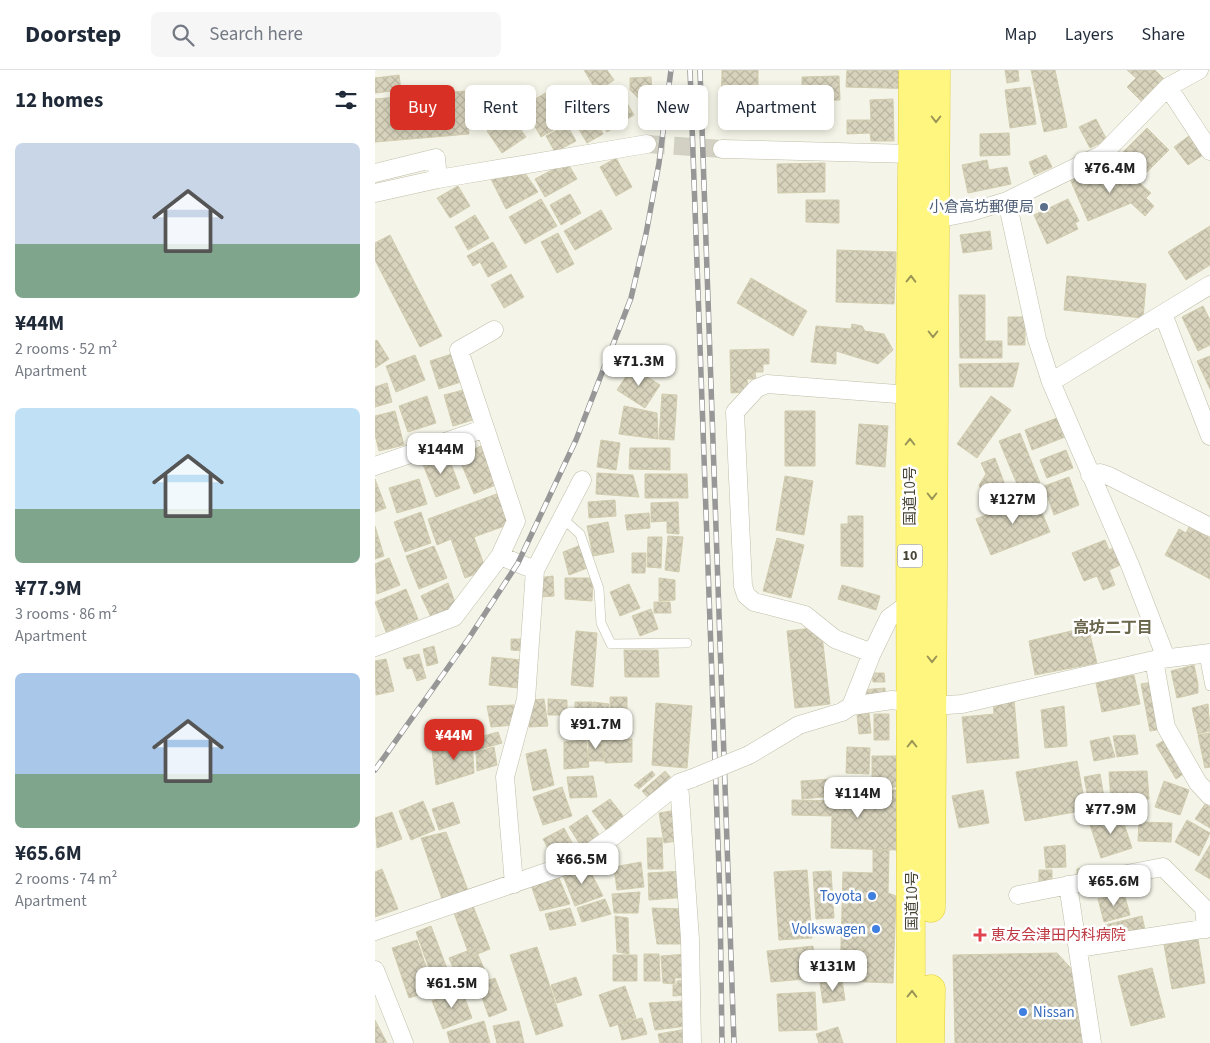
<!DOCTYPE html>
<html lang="en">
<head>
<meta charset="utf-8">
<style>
	:root { --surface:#fff; --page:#f6f6f7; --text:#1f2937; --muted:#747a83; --line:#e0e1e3; --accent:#d93025 }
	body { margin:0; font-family:"Source Sans 3","Noto Sans JP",sans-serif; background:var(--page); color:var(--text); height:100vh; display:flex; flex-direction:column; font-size:19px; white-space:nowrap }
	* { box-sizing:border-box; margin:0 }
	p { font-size:16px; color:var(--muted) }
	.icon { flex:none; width:28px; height:28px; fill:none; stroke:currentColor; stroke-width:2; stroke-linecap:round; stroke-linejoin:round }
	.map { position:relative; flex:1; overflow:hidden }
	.panel { display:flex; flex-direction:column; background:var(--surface); width:375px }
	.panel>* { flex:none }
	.hud { position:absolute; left:15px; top:15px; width:475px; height:45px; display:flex; gap:10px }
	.price { position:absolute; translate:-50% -42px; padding:0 11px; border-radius:10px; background:#fff; color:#222; font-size:16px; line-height:32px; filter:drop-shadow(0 1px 2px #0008) }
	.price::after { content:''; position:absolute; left:50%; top:30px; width:15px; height:11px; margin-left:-8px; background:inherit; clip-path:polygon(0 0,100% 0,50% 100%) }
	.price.selected { background:var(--accent); color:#fff }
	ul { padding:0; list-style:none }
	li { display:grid; align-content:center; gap:10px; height:265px; padding:0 15px }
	li span { display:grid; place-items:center; height:155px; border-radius:8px; color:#555 }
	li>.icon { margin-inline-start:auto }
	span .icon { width:90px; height:90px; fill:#fffc; stroke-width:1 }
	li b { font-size:21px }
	h2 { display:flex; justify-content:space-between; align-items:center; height:60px; padding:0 15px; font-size:21px }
	.pill { padding:0 18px; border-radius:8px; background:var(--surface); box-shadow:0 2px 8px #0003; font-size:18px; line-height:45px }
	.pill.selected { background:var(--accent); color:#fff }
	header { display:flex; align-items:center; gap:30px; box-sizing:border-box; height:70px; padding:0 25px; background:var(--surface); border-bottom:1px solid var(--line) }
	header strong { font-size:24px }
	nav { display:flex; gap:28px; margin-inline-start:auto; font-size:18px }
	.search { width:350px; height:45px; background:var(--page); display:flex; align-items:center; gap:12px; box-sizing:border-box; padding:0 18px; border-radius:8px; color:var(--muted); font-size:19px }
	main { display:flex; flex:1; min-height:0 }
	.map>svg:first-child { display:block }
	.building { fill:url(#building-cross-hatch); stroke:#d2cdaf }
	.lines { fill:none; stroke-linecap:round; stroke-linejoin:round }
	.minor-tunnel { stroke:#d2d1c4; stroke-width:18; stroke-dasharray:18 9; stroke-linecap:butt }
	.service-casing { stroke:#c0bea9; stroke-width:10 }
	.minor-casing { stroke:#c0bea9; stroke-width:19 }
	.trunk-casing { stroke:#e4ce31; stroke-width:29 }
	.service { stroke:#fff; stroke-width:9 }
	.minor { stroke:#fff; stroke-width:18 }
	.trunk { stroke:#fff67f; stroke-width:28 }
	.rail-casing { stroke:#979797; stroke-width:5.5 }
	.rail { stroke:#fff; stroke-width:4; stroke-dasharray:11; stroke-linecap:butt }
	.minor-bridge-casing { stroke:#c0bea9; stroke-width:19; stroke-linecap:butt }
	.minor-bridge { stroke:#fff; stroke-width:18 }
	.oneway { stroke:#9a9557 }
	.service-dot { fill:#5c6f8a; stroke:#fff; stroke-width:2 }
	.shop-dot { fill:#3f7fe0; stroke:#fff; stroke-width:2 }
	.health-dot { fill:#e0444e; stroke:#fff; stroke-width:2 }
	.labels { text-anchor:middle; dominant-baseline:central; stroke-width:5; stroke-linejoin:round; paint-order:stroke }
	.shield { fill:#fff; stroke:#7f7d72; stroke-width:1 }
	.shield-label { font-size:14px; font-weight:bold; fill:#484536 }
	.service-label { font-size:15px; fill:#4e5e75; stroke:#fff; text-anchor:end }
	.street-label { font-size:15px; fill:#484536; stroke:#fff }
	.shop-label { font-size:15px; fill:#366cbe; stroke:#fff; text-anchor:end }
	.health-label { font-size:15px; fill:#be3a42; stroke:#fff; text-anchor:start }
	.neighbourhood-label { font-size:16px; font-weight:bold; fill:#6b674d; stroke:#fff }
</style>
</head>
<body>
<header>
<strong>Doorstep</strong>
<div class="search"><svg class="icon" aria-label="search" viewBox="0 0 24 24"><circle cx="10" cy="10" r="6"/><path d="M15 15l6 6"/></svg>Search here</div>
<nav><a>Map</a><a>Layers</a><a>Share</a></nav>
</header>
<main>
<section class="panel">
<h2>12 homes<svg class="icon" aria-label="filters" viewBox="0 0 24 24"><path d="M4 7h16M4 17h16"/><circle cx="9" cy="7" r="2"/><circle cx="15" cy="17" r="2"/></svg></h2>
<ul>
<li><span style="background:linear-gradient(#c9d6e8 65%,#7fa58c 0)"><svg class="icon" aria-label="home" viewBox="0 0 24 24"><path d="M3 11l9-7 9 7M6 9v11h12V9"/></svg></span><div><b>¥44M</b><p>2 rooms · 52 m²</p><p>Apartment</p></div></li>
<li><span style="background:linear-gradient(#bfe0f5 65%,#7fa58c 0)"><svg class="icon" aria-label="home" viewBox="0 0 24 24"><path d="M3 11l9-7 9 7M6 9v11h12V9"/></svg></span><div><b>¥77.9M</b><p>3 rooms · 86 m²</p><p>Apartment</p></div></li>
<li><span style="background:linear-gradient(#a9c7e8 65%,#7fa58c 0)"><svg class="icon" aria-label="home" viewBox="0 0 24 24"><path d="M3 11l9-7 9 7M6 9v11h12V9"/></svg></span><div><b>¥65.6M</b><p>2 rooms · 74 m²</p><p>Apartment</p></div></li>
</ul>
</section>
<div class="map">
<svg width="835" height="973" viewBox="0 0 835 973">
	<defs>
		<pattern id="building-cross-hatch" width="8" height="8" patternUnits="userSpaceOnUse" patternTransform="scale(1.25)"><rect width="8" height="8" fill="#d7d3bc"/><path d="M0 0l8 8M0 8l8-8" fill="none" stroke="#bab6a2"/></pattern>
	</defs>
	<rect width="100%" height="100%" fill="#f4f4e8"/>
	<path class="building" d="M209 0H232L239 10 222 22Z
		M347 0H383V46H346Z
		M472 0H548V19L471 17Z
		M630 0H643L644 11 632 13Z
		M656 0H680L692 57 669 62Z
		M752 0H780L789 9 767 32 752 17 761 8Z
		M24 5 26 20 0 23V8Z
		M464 6 465 30 427 31V7Z
		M276 7 278 42 255 20V8Z
		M655 17 661 54 635 58 630 20Z
		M243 18 259 45 232 62 216 35Z
		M176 20 194 51 166 67 148 36Z
		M90 21 94 64 0 72V29Z
		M206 23 215 38 202 45 193 30Z
		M518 29 519 71H496L495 63 472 64V50H496L495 30Z
		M126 30 134 41 122 50 114 40Z
		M216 41 228 64 212 73 199 51Z
		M136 46 151 67 127 83 112 61Z
		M721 49 732 70 715 78 704 57Z
		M192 55 201 71 180 82 171 66Z
		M772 58 794 80 769 105 747 83Z
		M634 63 635 85 605 86V64Z
		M814 66 828 85 813 95 799 77Z
		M671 85 677 97 659 105 654 92Z
		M241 88 257 117 241 126 225 97Z
		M612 90 614 100 632 97 636 114 593 123 587 95Z
		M192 92 202 109 170 127 160 109Z
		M450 93V122L403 123 402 94Z
		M749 99 776 123 771 128 779 136 770 146 756 133 713 151 695 109 717 100 734 115Z
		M150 103 163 122 131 139 116 109Z
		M83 116 95 136 75 148 62 128Z
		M195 124 206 143 186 155 175 135Z
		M166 129 182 156 150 174 134 147Z
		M693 129 704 151 700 153 703 159 672 174 659 145Z
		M431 130H464V153L431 152Z
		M226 140 237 159 200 180 189 161Z
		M100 145 114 168 93 180 80 157Z
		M835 156V195L811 210 793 182Z
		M615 161 617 179 588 183 585 165Z
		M183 163 199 194 182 203 166 172Z
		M15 165 67 266 45 277 0 190V173Z
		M118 172 132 197 113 207 105 192 98 196 92 186Z
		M462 180 521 182 519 234 461 232Z
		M136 204 149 227 129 238 116 215Z
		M692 206 771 214 768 248 689 240Z
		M376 208 432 241 418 266 362 233Z
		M584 225H610V271H627V288H585Z
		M828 236 835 250V275L823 281 807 247Z
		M633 247H650V275H633Z
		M477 254 487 256 490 261 509 264 518 280 503 294 461 281V294L436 292 441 256 476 259Z
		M2 270 14 289 0 298V271Z
		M394 279V294H388V302H380L381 309H372L373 322 356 323 355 280Z
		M80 283 89 311 64 319 55 291Z
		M40 285 50 310 21 322 11 296Z
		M835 286V319L822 291Z
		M644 293 638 317H585L584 294Z
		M257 297 285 315 270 338 242 320Z
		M12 313 17 332 0 337V317Z
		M92 319 101 349 78 356 69 325Z
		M287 324 302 325 299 370 284 369Z
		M52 326 61 353 33 362 24 336Z
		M616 326 636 340 602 388 582 374Z
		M249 336 282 343 283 369 244 364Z
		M20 341 29 375 4 381 0 365V346Z
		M410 341H440V396H410Z
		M682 348 690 367 657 380 650 360Z
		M484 354 513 356 510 397 481 394Z
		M645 363 665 413 645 421 624 371Z
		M226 370 245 373 241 400 222 397Z
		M106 376 123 414 99 424 83 386Z
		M255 378H295V400L254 399Z
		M691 380 698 398 672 408 665 390Z
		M72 383 85 418 61 427 47 392Z
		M620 388 634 426 612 434 604 415 611 404 606 393Z
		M222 403 258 405 264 427 221 424Z
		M270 404H312L313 428H270Z
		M410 406 438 411 429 465 401 460Z
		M694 407 704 435 679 445 669 416Z
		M0 409 11 438 0 442Z
		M44 409 52 434 22 443 14 418Z
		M127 422 138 453 99 467 111 500 90 508 76 469 62 475 53 449Z
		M660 425 675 462 616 485 601 449Z
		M240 430 241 446 214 448 213 432Z
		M303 432 304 464 292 463V451L276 452V433Z
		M46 442 56 473 30 482 19 452Z
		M274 443 275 458 252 460 250 445Z
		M473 446H488V497L466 496V454H473Z
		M233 452 239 482 218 486 212 456Z
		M0 456 9 486 0 489Z
		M814 457 835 468V509L790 485 804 459 811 463Z
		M293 466 308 467 304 502 290 500Z
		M273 467H287L286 498 272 497Z
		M402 468 429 475 416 528 388 521Z
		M730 470 734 480 741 477 748 494 734 500 740 515 728 520 722 506 709 511 697 483Z
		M206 475 215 497 194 505 188 482Z
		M59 476 72 508 44 519 31 486Z
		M257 483H271L270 503H257Z
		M14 488 25 515 2 524 0 494Z
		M178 506 179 526 163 527 162 508Z
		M190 508H218L217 531 190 529Z
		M284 508 300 510V530L284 531Z
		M73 513 81 535 56 547 46 526Z
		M254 514 265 538 245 546 235 522Z
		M467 515 505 526 501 540 463 529Z
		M31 519 43 549 11 562 0 532Z
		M279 532H295L296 543H279Z
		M276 539 283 559 265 566 257 546Z
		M446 557 455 634 420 638 412 561Z
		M713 557 722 593 660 605 654 571Z
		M201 561 222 563 218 617 196 615Z
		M136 569H150V581L136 580Z
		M59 576 63 593 52 596 48 579Z
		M249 580H283L284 607H250Z
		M44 584 51 608 42 611 37 598 32 599 28 588Z
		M117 587 147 590 144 618 114 615Z
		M11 589 19 621 1 625 0 591Z
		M819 595 823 614V623L802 628 796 601Z
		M497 603H509L510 612H498Z
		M759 605 765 634 727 642 721 613Z
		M779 612 787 659 775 661 766 614Z
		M510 618V630L487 632 486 620Z
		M235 627H252V661L236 662Z
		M169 629 173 656 154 657 156 630Z
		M173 629 192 630V645H173Z
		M639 629 644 688 592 693 587 647 619 644 618 631Z
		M200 632H217L216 645H200Z
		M218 632 234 634 232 659 217 658Z
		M281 633 317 636 312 698 277 695Z
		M833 634 835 661 823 664 817 638Z
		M139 635V655L116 657 112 636Z
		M689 636 692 676 670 678 666 640Z
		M494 643 496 663 484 664 482 644Z
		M499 644H514V670H499Z
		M123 662 127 673 102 680 101 668Z
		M835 663V697L830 698 823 665Z
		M760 665 763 684 742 687 738 666Z
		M97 666 99 703 61 715 57 680Z
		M734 667 740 687 719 691 715 671Z
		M793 668 813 701 801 709 781 675Z
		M226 669 229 691H214L213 670Z
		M257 669V692L230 693 227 670Z
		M211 670 214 697 189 699V672Z
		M119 677 122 695 102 701 101 682Z
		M472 677 495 678 494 704 471 703Z
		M171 679 179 715 158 721 151 684Z
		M497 686H526V717H497Z
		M702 691 711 740 650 751 641 702Z
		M277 701 280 705 264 719 259 715Z
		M290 701 299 711 276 731 267 721Z
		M772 701 774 729 736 731 734 702Z
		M725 704 730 733 715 737 709 707Z
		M218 706 222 727 195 728 192 707Z
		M456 709 458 726 427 729 426 711Z
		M789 711 814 720 805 745 780 737Z
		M187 717 197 746 168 755 158 727Z
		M472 719 523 720 522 780 456 778 457 746 417 745V730L472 731Z
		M608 720 614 753 584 758 577 726Z
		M235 729 250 748 231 760 217 741Z
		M48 731 60 760 36 770 24 741Z
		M78 732 85 753 64 760 57 739Z
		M830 734 835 737V758L820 749Z
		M302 740 307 770 289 773 284 743Z
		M745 741 757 778 726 788 714 752Z
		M17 742 27 769 2 778 0 748Z
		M212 745 226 768 208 779 194 757Z
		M812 750 835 763 824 786 800 772Z
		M764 752 797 753 796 772 763 771Z
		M189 758 201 780 180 791 168 769Z
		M71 762 94 823 68 832 46 768Z
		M272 768H287L288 799H273Z
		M690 775 691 797 671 798 669 777Z
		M835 775V809L820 800Z
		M498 780H514L513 823 521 826 518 913 465 911 468 802 498 803Z
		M266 792 269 817 242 820 239 797Z
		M211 793 228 826 200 836 187 803Z
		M711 798 712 818 703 819 702 799Z
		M7 799 23 839 0 847V802Z
		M432 800 437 868 404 870 399 802Z
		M664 800H677V812L664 813Z
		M310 801 312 827 274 830 273 803Z
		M456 801 459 848 441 849 438 802Z
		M183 806 195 834 165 841 155 812Z
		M265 822 263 843H239L237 824Z
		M749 823 755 845 729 852 723 829Z
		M230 829 236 844 207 852 202 838Z
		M98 836 115 879 95 887 79 843Z
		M195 838 201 855 175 860 170 844Z
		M277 838 308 839 312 874H282Z
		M240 846 253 848 254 884 242 882Z
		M767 846 770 860 734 869 730 855Z
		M56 856 80 920 64 926 41 862Z
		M823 869 830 913 797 919 789 875Z
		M42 870 59 920 34 928 17 878Z
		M438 876 441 908 396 912 392 881Z
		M162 877 188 956 161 965 135 885Z
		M100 878 111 903 85 914 74 888Z
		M682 883 703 906 711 973H580L578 885Z
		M269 884H284L285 911H269Z
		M313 884 311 908H300V914L288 913 286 886Z
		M238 885H262V911H238Z
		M777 898 790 947 756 956 743 906Z
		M201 907 207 925 182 933 176 915Z
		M120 908 132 940 114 947 102 914Z
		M313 910V925L298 926V915H302V911Z
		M467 910 470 930 448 933 445 913Z
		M250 916 261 948 235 957 224 925Z
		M87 920 97 948 68 959 57 931Z
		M440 922 442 960 404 961 402 924Z
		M309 931 312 956 280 960 274 933Z
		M267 948 272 964 247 970 243 954Z
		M0 950 12 973H0Z
		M109 951 115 973H75L72 962Z
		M144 951 149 973H122L118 956Z
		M463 957 468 973H444L441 964Z
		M312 959 314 973H285L283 964Z"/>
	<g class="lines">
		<path class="minor-tunnel" d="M272 74 347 79"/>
		<defs>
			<path id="service" d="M187 448 205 464 224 519 226 553 236 574 312 573
				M829 585 835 616"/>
			<path id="minor" d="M793 17 835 81
				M347 79 537 84
				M0 103 61 88 63 109
				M0 123 63 109 272 74
				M632 131 662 269 676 312 755 495 791 588
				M551 151 596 142 632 131 728 84 793 17 824 0
				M788 244 835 366
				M119 260 84 280 141 451 125 486
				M676 312 835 215
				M0 396 108 359
				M715 405 725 403 734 406 835 457
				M0 577 79 547 125 486 160 500
				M497 583 460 569 430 545 379 532 371 525 368 516 360 342 382 318 392 314 535 325
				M779 590 791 657 823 713 835 726
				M476 636 497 583 514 548 536 532
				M374 685 424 655 467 642 476 636 517 630 557 636 587 634 779 590 835 583
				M304 713 315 869 317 973
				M139 814 130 707 151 629 160 500 207 410
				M693 815 717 973
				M643 825 788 797 829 838 831 859
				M0 861 201 792 240 765 304 713 318 708
				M703 878 835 858
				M0 900 29 973"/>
			<path id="trunk" d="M556 838 561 0
				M536 973 535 325 538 0
				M555 973 556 919"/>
		</defs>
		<use href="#service" class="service-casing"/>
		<use href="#minor" class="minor-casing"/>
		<use href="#trunk" class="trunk-casing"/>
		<use href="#service" class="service"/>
		<use href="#minor" class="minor"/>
		<use href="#trunk" class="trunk"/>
		<defs>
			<path id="rail" d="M315 0 345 829 347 973
				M325 0 359 973
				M0 700 94 568 143 493 201 370 256 228 271 164 284 93 296 0"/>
		</defs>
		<use href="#rail" class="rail-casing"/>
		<use href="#rail" class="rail"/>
		<defs>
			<path id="minor-bridge" d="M318 708 374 685"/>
		</defs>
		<use href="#minor-bridge" class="minor-bridge-casing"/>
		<use href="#minor-bridge" class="minor-bridge"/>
	</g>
	<defs><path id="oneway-chevron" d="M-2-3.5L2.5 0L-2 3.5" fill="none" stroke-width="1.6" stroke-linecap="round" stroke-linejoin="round" transform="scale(1.25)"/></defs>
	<g class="oneway">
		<use href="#oneway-chevron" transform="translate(561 49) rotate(90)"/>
		<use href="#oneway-chevron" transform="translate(536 209) rotate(-89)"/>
		<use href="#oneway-chevron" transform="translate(558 264) rotate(90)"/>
		<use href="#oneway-chevron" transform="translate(535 372) rotate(-90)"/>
		<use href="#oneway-chevron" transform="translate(557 426) rotate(90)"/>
		<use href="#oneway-chevron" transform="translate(557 589) rotate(90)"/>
		<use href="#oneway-chevron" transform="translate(537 674) rotate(-90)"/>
		<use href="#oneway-chevron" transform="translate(537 924) rotate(-89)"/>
	</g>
	<circle class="service-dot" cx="669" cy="137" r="5"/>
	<g class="shop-dot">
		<circle cx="497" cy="826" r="5"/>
		<circle cx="501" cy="859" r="5"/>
		<circle cx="648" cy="942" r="5"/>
	</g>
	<path class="health-dot" d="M602.5 857.5h5v5h5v5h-5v5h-5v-5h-5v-5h5z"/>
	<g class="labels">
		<rect class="shield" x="522.5" y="474.5" width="25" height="23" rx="4"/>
		<g class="shield-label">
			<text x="535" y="486">10</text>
		</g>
		<g class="service-label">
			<text x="659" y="137">小倉高坊郵便局</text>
		</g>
		<g class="street-label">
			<text transform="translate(535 426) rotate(-90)">国道10号</text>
			<text transform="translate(537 831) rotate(-90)">国道10号</text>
		</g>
		<g class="shop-label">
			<text x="487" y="826">Toyota</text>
			<text x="491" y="859">Volkswagen</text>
			<text x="658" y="942" text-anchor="start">Nissan</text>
		</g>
		<g class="health-label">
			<text x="616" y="865">恵友会津田内科病院</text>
		</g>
		<g class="neighbourhood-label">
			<text x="738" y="558">高坊二丁目</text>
		</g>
	</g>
</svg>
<b class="price" style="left:735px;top:124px">¥76.4M</b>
<b class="price" style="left:264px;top:317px">¥71.3M</b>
<b class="price" style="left:66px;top:405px">¥144M</b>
<b class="price" style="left:638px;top:455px">¥127M</b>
<b class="price" style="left:221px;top:680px">¥91.7M</b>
<b class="price selected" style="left:79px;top:691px">¥44M</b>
<b class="price" style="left:483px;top:749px">¥114M</b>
<b class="price" style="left:736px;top:765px">¥77.9M</b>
<b class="price" style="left:207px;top:815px">¥66.5M</b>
<b class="price" style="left:739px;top:837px">¥65.6M</b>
<b class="price" style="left:458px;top:922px">¥131M</b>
<b class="price" style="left:77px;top:939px">¥61.5M</b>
<div class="hud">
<a class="pill selected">Buy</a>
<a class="pill">Rent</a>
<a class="pill">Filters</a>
<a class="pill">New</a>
<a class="pill">Apartment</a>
</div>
</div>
</main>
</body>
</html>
